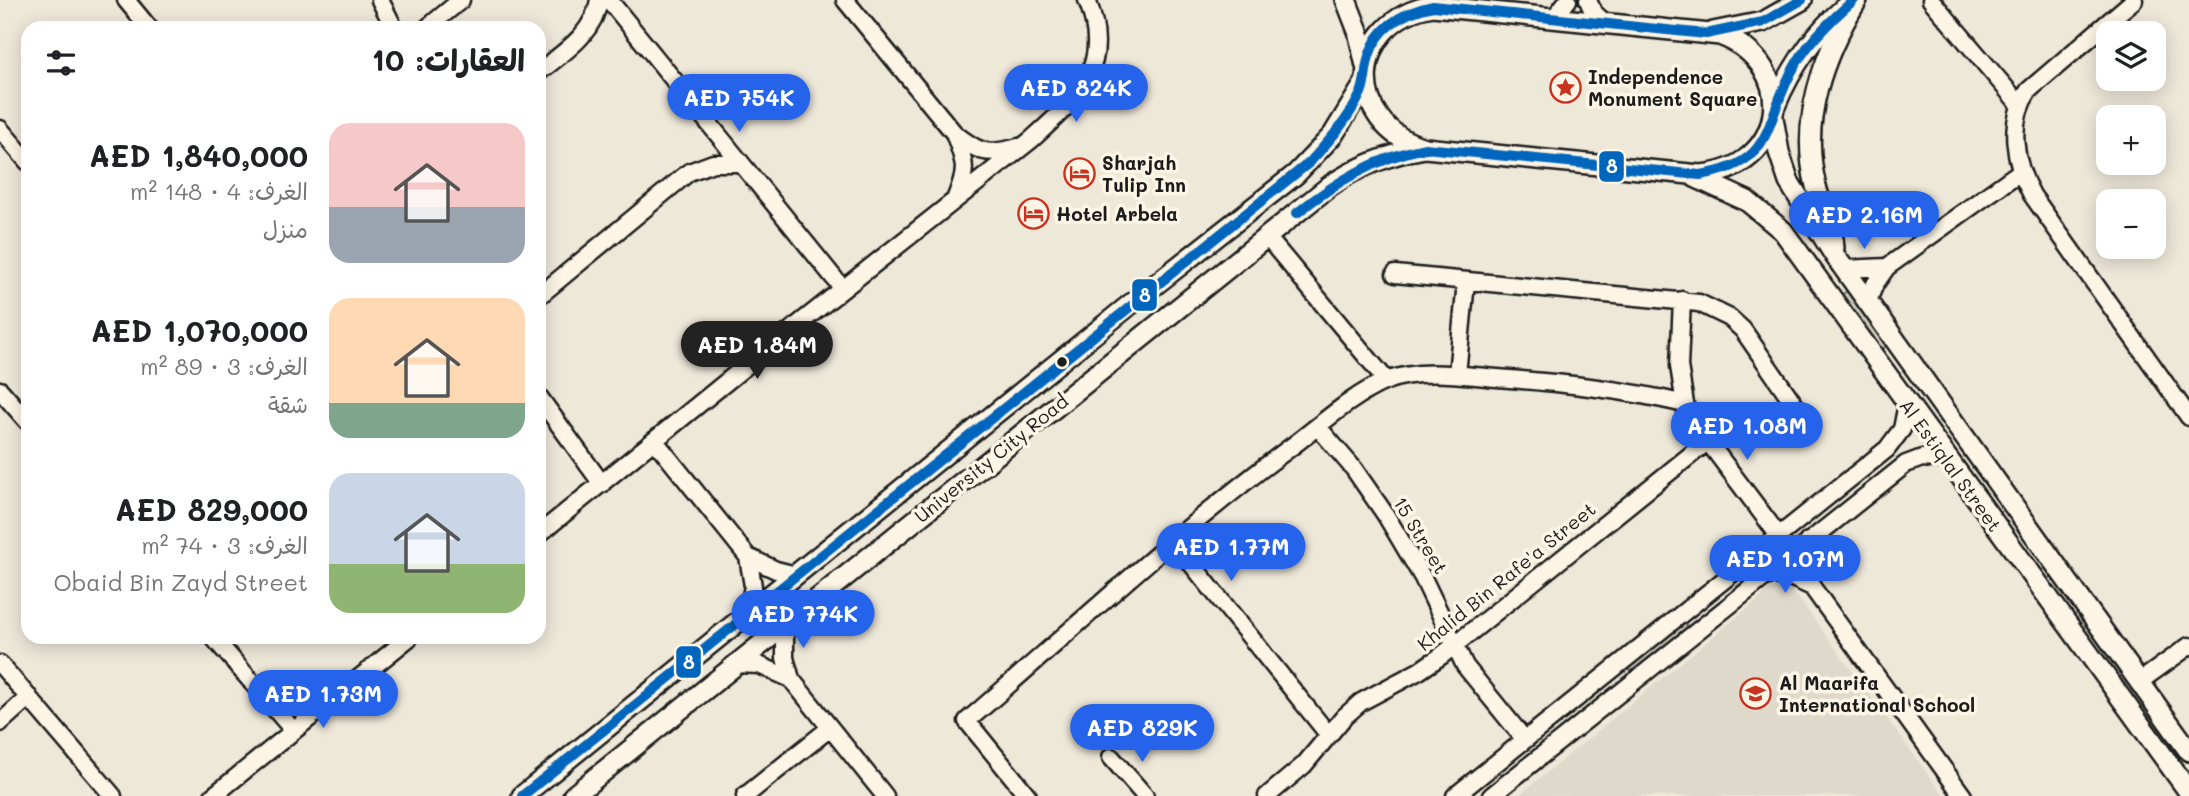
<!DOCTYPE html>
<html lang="ar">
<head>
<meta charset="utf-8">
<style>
	:root { --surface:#fff; --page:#f6f6f6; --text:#202124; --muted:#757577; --accent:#2563eb }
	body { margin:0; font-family:Mali,"Playpen Sans Arabic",sans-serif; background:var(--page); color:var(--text); direction:rtl; height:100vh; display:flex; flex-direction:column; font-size:26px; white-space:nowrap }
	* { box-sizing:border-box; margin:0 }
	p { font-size:23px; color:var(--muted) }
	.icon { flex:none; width:38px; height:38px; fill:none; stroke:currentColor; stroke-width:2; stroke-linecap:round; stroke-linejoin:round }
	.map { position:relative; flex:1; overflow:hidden; direction:ltr }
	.side { position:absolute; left:21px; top:21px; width:525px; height:623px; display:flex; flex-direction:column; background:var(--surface); border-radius:21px; box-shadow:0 4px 18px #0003; direction:rtl }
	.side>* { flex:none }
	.buttons { position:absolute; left:2096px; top:21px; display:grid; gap:14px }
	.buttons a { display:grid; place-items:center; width:70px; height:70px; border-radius:14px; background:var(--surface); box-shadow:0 4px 18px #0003; font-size:35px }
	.price { position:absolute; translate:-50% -60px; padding:0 16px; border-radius:24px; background:var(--accent); color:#fff; font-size:23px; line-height:46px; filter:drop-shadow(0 2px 4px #0008) }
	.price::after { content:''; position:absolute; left:50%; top:42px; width:21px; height:16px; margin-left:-10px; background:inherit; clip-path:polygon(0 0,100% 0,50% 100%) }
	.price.selected { background:#222; color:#fff }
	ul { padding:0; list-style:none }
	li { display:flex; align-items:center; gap:21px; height:175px; padding:0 21px }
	li span { display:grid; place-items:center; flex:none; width:196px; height:140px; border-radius:21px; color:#555 }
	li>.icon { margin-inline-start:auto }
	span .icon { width:84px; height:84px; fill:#fffc; stroke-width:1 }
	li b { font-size:30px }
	h2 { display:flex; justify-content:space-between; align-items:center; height:84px; padding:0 21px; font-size:30px }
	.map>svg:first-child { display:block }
	.built { fill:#ded9cb }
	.green { fill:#cfcabd; stroke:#76736c; stroke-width:2 }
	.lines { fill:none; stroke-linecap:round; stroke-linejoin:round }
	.minor-casing { stroke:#1c1c1c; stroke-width:21 }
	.major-casing { stroke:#1c1c1c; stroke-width:24 }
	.minor { stroke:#fcf5e5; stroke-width:16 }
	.major { stroke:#fcf5e5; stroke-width:19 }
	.bus-1-casing { stroke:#fcf5e5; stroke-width:16 }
	.bus-1 { stroke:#0065bd; stroke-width:10 }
	.bus-dot { fill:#1c1c1c; stroke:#fcf5e5; stroke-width:2.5 }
	.labels { text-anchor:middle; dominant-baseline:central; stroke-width:7; stroke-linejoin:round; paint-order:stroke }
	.poi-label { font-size:19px; font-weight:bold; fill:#1c1c1c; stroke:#fcf5e5; text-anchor:start }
	.street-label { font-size:19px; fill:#1c1c1c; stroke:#fcf5e5 }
	.line-badge { stroke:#fcf5e5; stroke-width:2.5 }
	.badge-label { font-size:19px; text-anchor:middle; font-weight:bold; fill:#fff }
</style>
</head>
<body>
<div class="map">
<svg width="2189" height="796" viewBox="0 0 2189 796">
	<rect width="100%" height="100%" fill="#eee8d9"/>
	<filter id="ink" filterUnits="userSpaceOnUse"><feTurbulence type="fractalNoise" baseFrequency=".0143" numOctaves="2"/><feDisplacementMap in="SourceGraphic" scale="14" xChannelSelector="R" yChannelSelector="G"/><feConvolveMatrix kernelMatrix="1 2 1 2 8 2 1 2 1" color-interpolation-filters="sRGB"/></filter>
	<g filter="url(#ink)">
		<path class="built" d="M1788 584 1944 796H1518L1769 591Z"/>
		<path class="green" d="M1847 291 1887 345 1880 351 1840 296Z
			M1684 622 1689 628 1632 674 1627 668Z"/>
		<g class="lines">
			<defs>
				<path id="minor" d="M126 0 149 28
					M380 0 394 28
					M609 0 843 289
					M845 0 954 133C980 153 986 156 1018 147
					M1588 0 1593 12 1605 23
					M1931 0 2020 105
					M2134 0 2029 90C2007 121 2014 163 2032 195L2189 417
					M1554 18 1568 0
					M427 28 461 0
					M539 72C564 52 594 34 599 0
					M0 129 28 162
					M954 133C966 165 968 168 955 200
					M1267 237 1387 381
					M1844 269 1887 267
					M1395 274 1699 303 1730 318 1743 330 1799 411
					M539 296 689 172 713 163H739
					M1682 300 1679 366 1685 404 1697 427 1779 536
					M1867 303 1875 284 1887 267 2021 171
					M1457 374 1466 282
					M0 390 28 422
					M539 397 602 484
					M1318 427 1354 469 1385 514 1423 578 1465 666 1525 740
					M655 441 748 557 753 586 747 616
					M539 534 757 357 1031 140C1077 98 1114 68 1087 0
					M1808 541 1805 565 1812 587 1963 796
					M1174 542 1328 734
					M748 557 776 570 796 575
					M1767 574 1790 577 1812 587
					M785 625V658L791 679 885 796
					M213 637 293 730
					M0 664 113 796
					M736 664 759 665 791 679
					M2139 682 2189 646
					M0 723 29 697
					M1111 757 1145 796
					M213 796 410 637
					M745 796 830 728
					M1028 796 967 721C1074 629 1177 531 1291 447 1319 426 1354 394 1386 381 1420 368 1462 375 1497 378 1561 383 1623 389 1685 404
					M1267 796 1304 765 1344 717 1361 702 1419 671 1441 656 1708 441
					M1455 796 1887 449 1902 429 1907 404
					M1491 796 1906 464 1922 458 1947 460"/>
				<path id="major" d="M1346 0 1358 31 1366 66
					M1433 6 1720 35C1802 66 1786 169 1700 175L1425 148C1342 125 1349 19 1433 6Z
					M1713 32 1763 22 1802 0
					M1775 106C1791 68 1813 35 1844 8
					M1773 118 1779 152 1789 182 1835 256 2189 751
					M1695 177 1747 201 1783 231 2189 792
					M1834 248C1833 225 1821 208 1816 186 1799 120 1823 56 1857 0
					M522 796 1137 299 1296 174 1333 135 1366 81
					M573 796 1331 185C1360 165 1390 154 1425 148"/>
			</defs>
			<use href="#minor" class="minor-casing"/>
			<use href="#major" class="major-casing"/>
			<use href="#minor" class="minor"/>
			<use href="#major" class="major"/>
			<defs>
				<path id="bus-1" d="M1297 213C1337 181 1375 158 1425 148L1700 175C1779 163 1762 120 1796 64 1811 39 1832 19 1854 0
					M522 796 1310 162C1329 141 1349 119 1361 93 1366 81 1365 69 1369 56 1378 26 1404 12 1433 6L1706 34 1763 22 1802 0"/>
			</defs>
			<use href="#bus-1" class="bus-1-casing"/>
			<use href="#bus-1" class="bus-1"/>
		</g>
	</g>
	<defs>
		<symbol id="sight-ring" viewBox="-11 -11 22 22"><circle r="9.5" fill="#fcf5e5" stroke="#c8321e" stroke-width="1.5"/><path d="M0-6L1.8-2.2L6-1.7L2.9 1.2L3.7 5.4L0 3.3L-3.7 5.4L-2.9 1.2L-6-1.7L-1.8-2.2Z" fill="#c8321e"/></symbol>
		<symbol id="hotel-ring" viewBox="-11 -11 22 22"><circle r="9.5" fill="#fcf5e5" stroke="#c8321e" stroke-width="1.5"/><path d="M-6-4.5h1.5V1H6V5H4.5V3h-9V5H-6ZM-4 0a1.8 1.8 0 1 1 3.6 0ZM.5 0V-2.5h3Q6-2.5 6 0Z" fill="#c8321e"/></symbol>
		<symbol id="school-ring" viewBox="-11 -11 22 22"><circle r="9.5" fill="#fcf5e5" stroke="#c8321e" stroke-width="1.5"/><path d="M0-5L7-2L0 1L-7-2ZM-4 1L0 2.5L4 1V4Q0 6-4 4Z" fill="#c8321e"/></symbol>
	</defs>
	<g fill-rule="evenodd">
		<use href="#sight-ring" x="1548" y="70" width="35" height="35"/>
		<use href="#hotel-ring" x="1062" y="156" width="35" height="35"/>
		<use href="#hotel-ring" x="1016" y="196" width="35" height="35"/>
		<use href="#school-ring" x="1738" y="676" width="35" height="35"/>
	</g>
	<circle class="bus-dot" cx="1062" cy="362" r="6"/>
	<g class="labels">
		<g class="poi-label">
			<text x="1588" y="76">Independence<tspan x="1588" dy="22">Monument Square</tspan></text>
			<text x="1102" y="162">Sharjah<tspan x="1102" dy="22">Tulip Inn</tspan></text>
			<text x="1056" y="213">Hotel Arbela</text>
			<text x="1779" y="682">Al Maarifa<tspan x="1779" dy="22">International School</tspan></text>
		</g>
		<g class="street-label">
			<text transform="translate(991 458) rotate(-39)">University City Road</text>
			<text transform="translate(1951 465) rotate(54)">Al Estiqlal Street</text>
			<text transform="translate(1421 535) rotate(59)">15 Street</text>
			<text transform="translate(1506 576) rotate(-39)">Khalid Bin Rafe'a Street</text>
		</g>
	</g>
	<g class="line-badge">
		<rect x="1598" y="150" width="27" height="33" rx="7" fill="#0065bd"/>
		<rect x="1131" y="278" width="27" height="34" rx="7" fill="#0065bd"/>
		<rect x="675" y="645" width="27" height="34" rx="7" fill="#0065bd"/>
	</g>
	<g class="badge-label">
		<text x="1612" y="173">8</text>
		<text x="1145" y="302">8</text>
		<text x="689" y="669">8</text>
	</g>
</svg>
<div class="buttons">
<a><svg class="icon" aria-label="layers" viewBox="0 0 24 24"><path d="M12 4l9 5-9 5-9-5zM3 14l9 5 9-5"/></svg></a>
<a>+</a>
<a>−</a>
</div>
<b class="price" style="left:1076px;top:124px">AED 824K</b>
<b class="price" style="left:739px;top:134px">AED 754K</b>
<b class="price" style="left:1864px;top:251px">AED 2.16M</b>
<b class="price selected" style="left:757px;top:381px">AED 1.84M</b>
<b class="price" style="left:1747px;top:462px">AED 1.08M</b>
<b class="price" style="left:1231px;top:583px">AED 1.77M</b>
<b class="price" style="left:1785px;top:595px">AED 1.07M</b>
<b class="price" style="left:803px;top:650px">AED 774K</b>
<b class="price" style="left:323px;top:730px">AED 1.73M</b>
<b class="price" style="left:1142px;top:764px">AED 829K</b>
<section class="side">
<h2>العقارات: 10<svg class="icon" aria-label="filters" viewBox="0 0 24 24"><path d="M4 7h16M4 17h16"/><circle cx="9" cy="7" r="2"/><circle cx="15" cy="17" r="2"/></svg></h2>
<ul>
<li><span style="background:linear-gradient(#f6c9c9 60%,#9aa5b1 0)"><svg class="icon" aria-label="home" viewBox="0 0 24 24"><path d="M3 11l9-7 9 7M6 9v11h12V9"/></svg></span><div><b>AED 1,840,000</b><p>الغرف: 4 · 148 m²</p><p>منزل</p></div></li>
<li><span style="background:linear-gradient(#ffd9b3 75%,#7fa58c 0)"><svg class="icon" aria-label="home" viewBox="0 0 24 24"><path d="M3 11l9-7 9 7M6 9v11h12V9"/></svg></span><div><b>AED 1,070,000</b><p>الغرف: 3 · 89 m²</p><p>شقة</p></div></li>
<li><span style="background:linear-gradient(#c9d6e8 65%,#8fb573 0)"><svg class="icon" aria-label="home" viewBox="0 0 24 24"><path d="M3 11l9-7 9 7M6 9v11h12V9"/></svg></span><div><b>AED 829,000</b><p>الغرف: 3 · 74 m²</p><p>Obaid Bin Zayd Street</p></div></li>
</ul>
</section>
</div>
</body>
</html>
